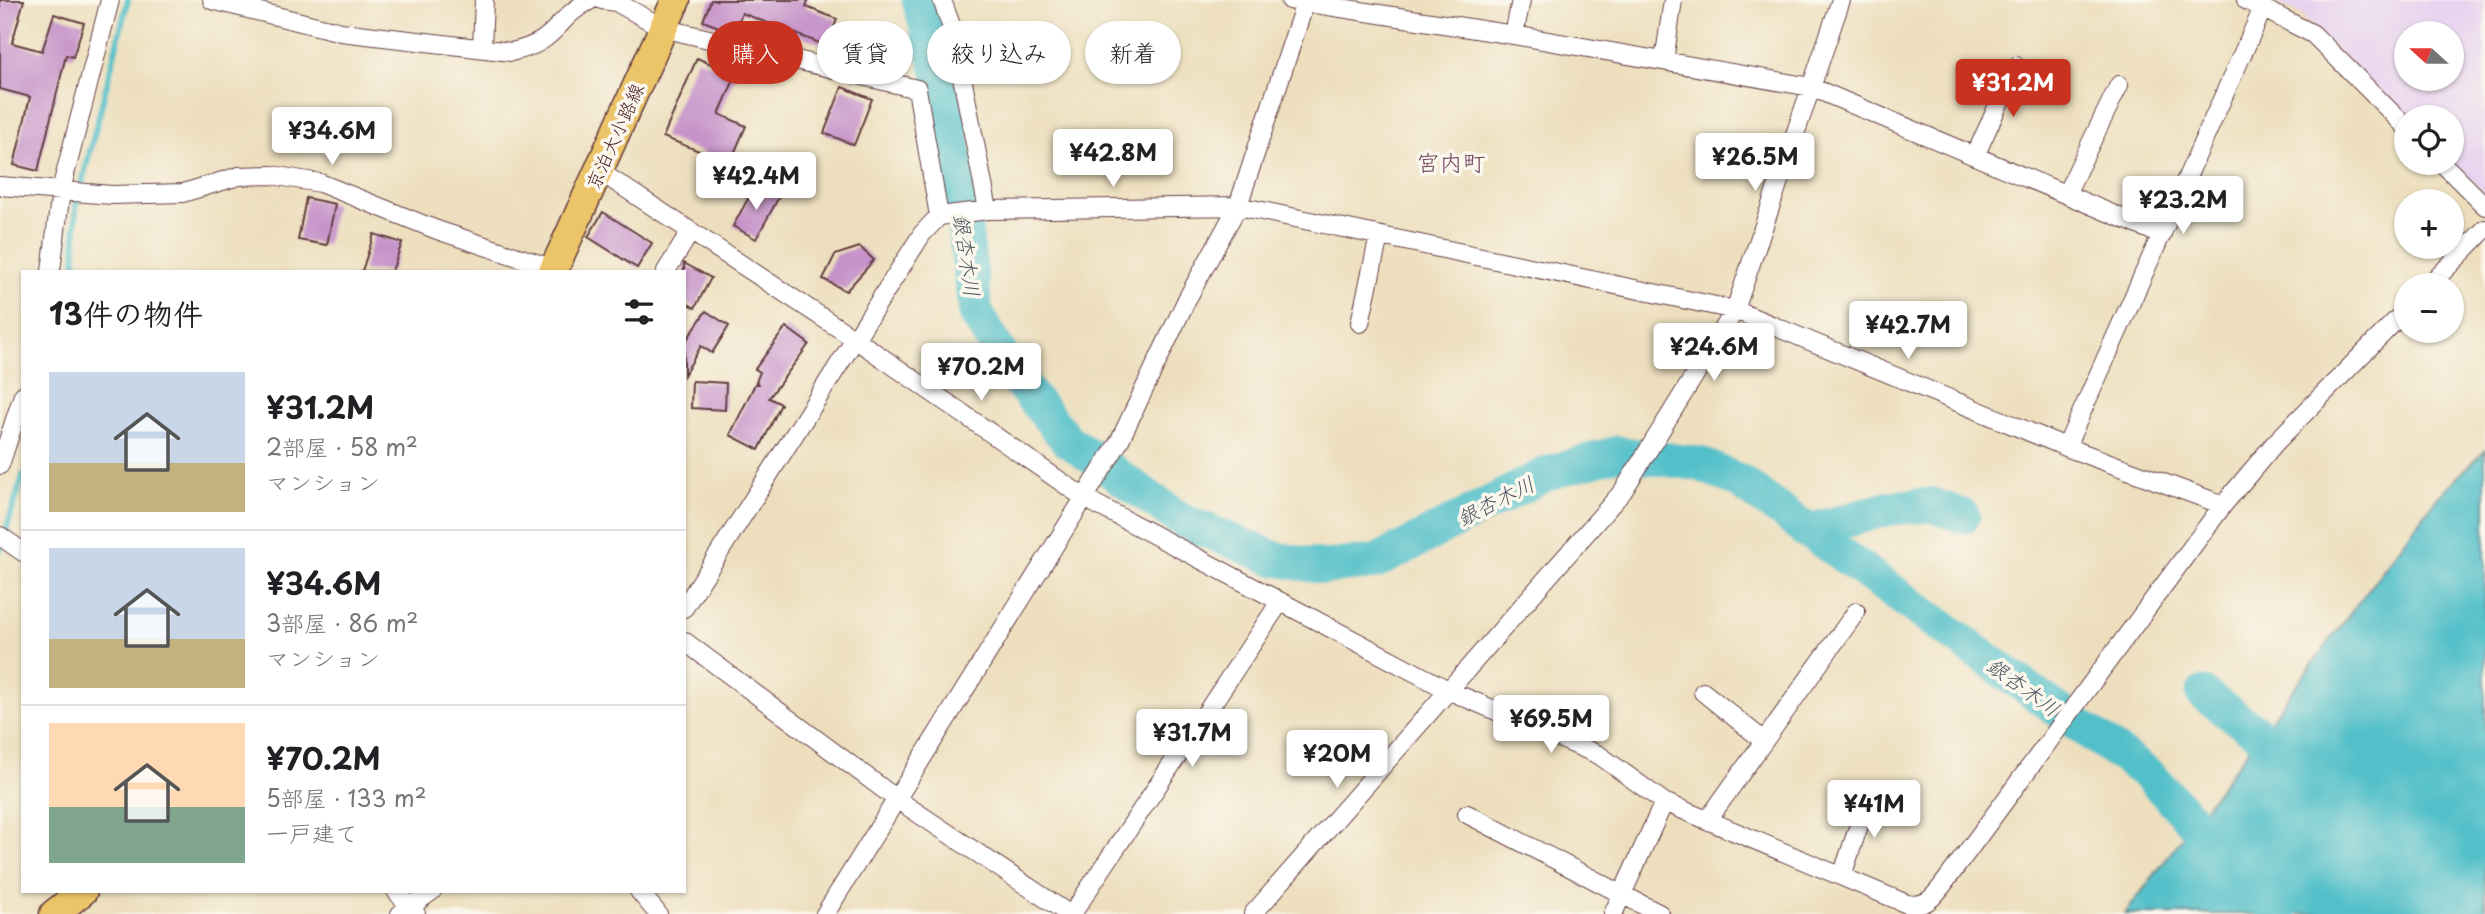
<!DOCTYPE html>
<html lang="ja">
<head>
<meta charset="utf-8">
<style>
	:root { --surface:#fff; --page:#f6f6f6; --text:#202124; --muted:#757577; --line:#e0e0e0; --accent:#c8321e }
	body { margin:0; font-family:"Playpen Sans","Klee One",sans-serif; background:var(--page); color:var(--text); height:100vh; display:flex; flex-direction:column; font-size:26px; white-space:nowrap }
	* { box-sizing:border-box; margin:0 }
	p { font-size:23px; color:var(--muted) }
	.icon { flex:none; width:38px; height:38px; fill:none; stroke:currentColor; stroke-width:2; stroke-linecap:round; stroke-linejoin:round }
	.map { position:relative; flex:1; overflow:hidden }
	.drawer { position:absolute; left:21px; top:270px; width:665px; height:623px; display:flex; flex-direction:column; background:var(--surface); border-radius:0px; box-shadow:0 2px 5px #0004 }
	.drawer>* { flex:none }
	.guide { position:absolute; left:707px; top:21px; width:665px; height:63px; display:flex; gap:14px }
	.needle { width:46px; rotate:291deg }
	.buttons { position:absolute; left:2394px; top:21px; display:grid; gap:14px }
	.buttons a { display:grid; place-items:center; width:70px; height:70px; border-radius:50%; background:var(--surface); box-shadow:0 2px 5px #0004; font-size:35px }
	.price { position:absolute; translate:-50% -60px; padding:0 16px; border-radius:7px; background:#fff; color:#222; font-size:23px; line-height:46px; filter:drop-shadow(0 2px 4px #0008) }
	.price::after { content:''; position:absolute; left:50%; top:42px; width:21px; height:16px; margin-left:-10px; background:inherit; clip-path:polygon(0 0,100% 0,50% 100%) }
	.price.current { background:var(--accent); color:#fff }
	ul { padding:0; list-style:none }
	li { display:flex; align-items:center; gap:21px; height:175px; padding:0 28px }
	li+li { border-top:2px solid var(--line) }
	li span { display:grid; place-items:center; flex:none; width:196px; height:140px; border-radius:0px; color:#555 }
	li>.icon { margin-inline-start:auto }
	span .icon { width:84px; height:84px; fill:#fffc; stroke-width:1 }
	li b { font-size:30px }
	h2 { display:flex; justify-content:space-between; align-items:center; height:84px; padding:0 28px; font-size:30px }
	.pill { padding:0 24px; border-radius:32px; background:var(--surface); box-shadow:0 2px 5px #0004; font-size:24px; line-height:63px }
	.pill.current { background:var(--accent); color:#fff }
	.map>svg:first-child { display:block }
	.built { fill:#e7d2ef; fill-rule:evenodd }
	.water { fill:#52c0c9; stroke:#4e707a; stroke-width:2 }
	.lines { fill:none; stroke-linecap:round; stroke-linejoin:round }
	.stream { stroke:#52c0c9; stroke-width:6 }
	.river { stroke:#52c0c9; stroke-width:35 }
	.building { fill:#c692c9 }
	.minor-casing { stroke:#623c41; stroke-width:20 }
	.primary-casing { stroke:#623c41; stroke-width:31 }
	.minor { stroke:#fff; stroke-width:18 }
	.primary { stroke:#edc569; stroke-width:28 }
	.labels { text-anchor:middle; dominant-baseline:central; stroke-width:7; stroke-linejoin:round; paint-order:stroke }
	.street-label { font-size:19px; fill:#4a1f2b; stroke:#fbf7ec }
	.water-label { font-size:21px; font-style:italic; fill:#4d5762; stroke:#fbf7ec }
	.quarter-label { font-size:23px; fill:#754762; stroke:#fbf7ec }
</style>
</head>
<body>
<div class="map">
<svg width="2485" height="914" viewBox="0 0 2485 914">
	<rect width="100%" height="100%" fill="#fbf7ec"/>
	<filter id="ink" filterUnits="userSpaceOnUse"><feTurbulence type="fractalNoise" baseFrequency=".0143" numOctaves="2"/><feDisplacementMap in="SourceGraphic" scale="14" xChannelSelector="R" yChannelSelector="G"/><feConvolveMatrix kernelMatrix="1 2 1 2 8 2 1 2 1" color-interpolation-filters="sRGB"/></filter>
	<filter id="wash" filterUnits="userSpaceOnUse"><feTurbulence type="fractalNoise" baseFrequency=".00686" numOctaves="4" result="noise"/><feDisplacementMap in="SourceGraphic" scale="28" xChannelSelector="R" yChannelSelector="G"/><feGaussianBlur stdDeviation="1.57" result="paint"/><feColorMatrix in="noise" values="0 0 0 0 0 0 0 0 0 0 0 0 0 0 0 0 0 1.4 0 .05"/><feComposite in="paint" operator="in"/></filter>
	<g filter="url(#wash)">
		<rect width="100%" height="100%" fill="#eddfbe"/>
		<path class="built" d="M2271 0H2485V194L2452 162V117L2406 118 2299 13ZM2406 33H2452V79H2406Z"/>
		<path class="water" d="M2485 450V914H2125L2437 498Z"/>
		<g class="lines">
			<path class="stream" d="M75 271 76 207 128 0
				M0 550 23 475"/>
			<path class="river" d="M919 0 948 103 976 313 1011 372 1067 440 1183 521 1276 559 1324 567 1376 562 1548 473 1617 453 1700 464 1739 481 2150 776 2280 914
				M1806 532 1890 508 1932 505 1963 516
				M2203 694 2271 742 2284 771"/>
		</g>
		<g id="blocks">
			<path class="building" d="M0 0H24L12 43 42 51 54 14 84 23 73 57 66 55 38 171 14 165 30 97 0 89Z
				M711 0H808L806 7 837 19 827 46 742 13 734 33 703 21Z
				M697 58 736 75 719 114 746 126 730 163 663 137Z
				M842 87 872 99 854 145 824 133Z
				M756 184 779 197 756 239 733 226Z
				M306 198 335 204 327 245 298 240Z
				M603 212 652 243 637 268 588 237Z
				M374 234 402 243 392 271H362Z
				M860 247 874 260 846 291 823 279 835 255Z
				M684 263 711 278 695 308 684 302Z
				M706 311 729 326 712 353 701 346 684 375V344Z
				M786 327 809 344 769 398 781 404 759 450 730 435 755 384H758L756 382 760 372 755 369Z
				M692 381 726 383 725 410 691 408Z"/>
		</g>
	</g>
	<g filter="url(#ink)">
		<use href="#blocks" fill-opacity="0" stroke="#623c41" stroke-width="2"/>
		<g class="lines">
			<defs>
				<path id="minor" d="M212 0 341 32 511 52C560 42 554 18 591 0
					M602 0 616 2 663 28 917 89 939 216
					M942 0 953 31 988 210
					M1290 0 1514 35 1811 87 2162 235
					M2246 0 2313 34 2406 127
					M1514 35 1521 0
					M482 48 484 0
					M1664 61 1673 0
					M1975 156 2016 66
					M2442 163 2485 206
					M599 171 855 339 1086 499 1450 691 1599 755 1664 802 1907 904C1925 907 1931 900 1942 886L2223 505 2275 443 2406 310
					M0 186 112 195 183 193 239 176 272 175 320 183 437 230 554 269
					M2066 194 2119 85
					M51 271 61 190 110 0
					M666 271 691 231
					M2430 285 2485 229
					M1360 323 1379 236
					M2066 447 2263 8
					M0 465 23 395
					M0 536 23 552
					M684 608 922 234 939 216 988 210 1238 206 1735 310 2066 447 2223 505
					M684 641 898 800 1069 914
					M1703 692 1764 741
					M1467 814 1660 914
					M1707 821 1856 612
					M1842 876 1870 792
					M396 891 416 914
					M639 891 658 914
					M400 914 432 891
					M825 914 1119 442 1187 299 1238 206 1306 0
					M1072 914 1280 602
					M1253 914 1623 491 1735 310 1841 0
					M1613 914 1664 802"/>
				<path id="primary" d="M553 271 676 0
					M54 914 83 891"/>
			</defs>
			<use href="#minor" class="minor-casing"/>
			<use href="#primary" class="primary-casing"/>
			<use href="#minor" class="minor"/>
			<use href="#primary" class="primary"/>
		</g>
	</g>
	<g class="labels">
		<g class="street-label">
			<text transform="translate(614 136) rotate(-66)">京泊大小路線</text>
		</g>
		<g class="water-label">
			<text transform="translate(968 255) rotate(82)">銀杏木川</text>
			<text transform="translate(1495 500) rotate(-27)">銀杏木川</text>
			<text transform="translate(2024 686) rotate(36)">銀杏木川</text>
		</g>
		<g class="quarter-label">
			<text x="1451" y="161">宮内町</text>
		</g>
	</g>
</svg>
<div class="buttons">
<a><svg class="needle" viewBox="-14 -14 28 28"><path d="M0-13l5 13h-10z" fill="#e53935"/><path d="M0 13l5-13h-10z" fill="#757577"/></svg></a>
<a><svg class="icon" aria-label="locate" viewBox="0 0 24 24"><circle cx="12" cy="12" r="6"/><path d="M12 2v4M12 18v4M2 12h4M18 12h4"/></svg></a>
<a>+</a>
<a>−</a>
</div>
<b class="price current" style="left:2013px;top:119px">¥31.2M</b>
<b class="price" style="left:332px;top:167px">¥34.6M</b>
<b class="price" style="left:1113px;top:189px">¥42.8M</b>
<b class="price" style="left:1755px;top:193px">¥26.5M</b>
<b class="price" style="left:756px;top:212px">¥42.4M</b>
<b class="price" style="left:2183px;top:236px">¥23.2M</b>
<b class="price" style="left:1908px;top:361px">¥42.7M</b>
<b class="price" style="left:1714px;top:383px">¥24.6M</b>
<b class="price" style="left:981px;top:403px">¥70.2M</b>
<b class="price" style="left:1551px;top:755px">¥69.5M</b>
<b class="price" style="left:1192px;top:769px">¥31.7M</b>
<b class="price" style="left:1337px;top:790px">¥20M</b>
<b class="price" style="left:1874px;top:840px">¥41M</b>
<div class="guide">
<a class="pill current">購入</a>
<a class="pill">賃貸</a>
<a class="pill">絞り込み</a>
<a class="pill">新着</a>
</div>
<section class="drawer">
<h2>13件の物件<svg class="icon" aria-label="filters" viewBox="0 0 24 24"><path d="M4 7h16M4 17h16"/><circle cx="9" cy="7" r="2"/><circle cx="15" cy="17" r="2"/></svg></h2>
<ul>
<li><span style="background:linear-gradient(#c9d6e8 65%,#c2b280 0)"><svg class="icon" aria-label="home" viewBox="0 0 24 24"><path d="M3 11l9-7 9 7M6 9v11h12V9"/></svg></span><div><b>¥31.2M</b><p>2部屋 · 58 m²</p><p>マンション</p></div></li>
<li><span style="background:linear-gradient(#c9d6e8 65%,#c2b280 0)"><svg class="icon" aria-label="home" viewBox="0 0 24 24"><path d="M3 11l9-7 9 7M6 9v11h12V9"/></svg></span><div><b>¥34.6M</b><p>3部屋 · 86 m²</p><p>マンション</p></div></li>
<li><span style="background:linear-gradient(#ffd9b3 60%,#7fa58c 0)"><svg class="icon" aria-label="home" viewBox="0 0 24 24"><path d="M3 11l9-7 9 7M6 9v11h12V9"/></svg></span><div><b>¥70.2M</b><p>5部屋 · 133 m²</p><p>一戸建て</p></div></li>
</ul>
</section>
</div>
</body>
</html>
